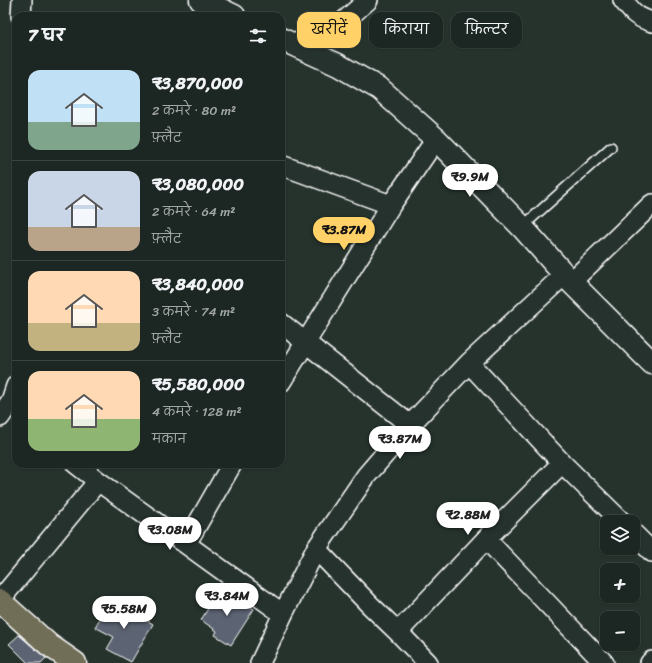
<!DOCTYPE html>
<html lang="hi">
<head>
<meta charset="utf-8">
<style>
	:root { --surface:#1c2622; --page:#29322f; --text:#f1f3f6; --muted:#a0a5a5; --line:#3a4340; --accent:#ffd166 }
	body { margin:0; font-family:Sriracha,"Playpen Sans Deva",sans-serif; background:var(--page); color:var(--text); height:100vh; display:flex; flex-direction:column; font-size:15px; white-space:nowrap }
	* { box-sizing:border-box; margin:0 }
	p { font-size:13px; color:var(--muted) }
	.icon { flex:none; width:22px; height:22px; fill:none; stroke:currentColor; stroke-width:2; stroke-linecap:round; stroke-linejoin:round }
	.map { position:relative; flex:1; overflow:hidden }
	.panel { position:absolute; left:12px; top:12px; width:273px; height:456px; display:flex; flex-direction:column; background:var(--surface); border-radius:12px; box-shadow:0 1px 3px #0004,0 0 0 1px var(--line) }
	.panel>* { flex:none }
	.guide { position:absolute; left:297px; top:12px; width:295px; height:36px; display:flex; gap:8px }
	.buttons { position:absolute; left:600px; top:515px; display:grid; gap:8px }
	.buttons a { display:grid; place-items:center; width:40px; height:40px; border-radius:8px; background:var(--surface); box-shadow:0 1px 3px #0004,0 0 0 1px var(--line); font-size:20px }
	.price { position:absolute; translate:-50% -34px; padding:0 9px; border-radius:14px; background:#fff; color:#222; font-size:13px; line-height:26px; filter:drop-shadow(0 1px 2px #0008) }
	.price::after { content:''; position:absolute; left:50%; top:24px; width:12px; height:9px; margin-left:-6px; background:inherit; clip-path:polygon(0 0,100% 0,50% 100%) }
	.price.selected { background:var(--accent); color:#111 }
	ul { padding:0; list-style:none }
	li { display:flex; align-items:center; gap:12px; height:100px; padding:0 16px }
	li+li { border-top:1px solid var(--line) }
	li span { display:grid; place-items:center; flex:none; width:112px; height:80px; border-radius:12px; color:#555 }
	li>.icon { margin-inline-start:auto }
	span .icon { width:48px; height:48px; fill:#fffc; stroke-width:1 }
	li b { font-size:17px }
	h2 { display:flex; justify-content:space-between; align-items:center; height:48px; padding:0 16px; font-size:17px }
	.tag { padding:0 14px; border-radius:12px; background:var(--surface); box-shadow:0 1px 3px #0004,0 0 0 1px var(--line); font-size:14px; line-height:36px }
	.tag.selected { background:var(--accent); color:#111 }
	.map>svg:first-child { display:block }
	.building { fill:#5b6472; stroke:#fff }
	.lines { fill:none; stroke-linecap:round; stroke-linejoin:round }
	.service-casing { stroke:#fff; stroke-width:12 }
	.minor-casing { stroke:#fff; stroke-width:22 }
	.secondary-casing { stroke:#fff; stroke-width:25 }
	.trunk-casing { stroke:#fff; stroke-width:25 }
	.service { stroke:#26332d; stroke-width:9 }
	.minor { stroke:#26332d; stroke-width:19 }
	.secondary { stroke:#26332d; stroke-width:22 }
	.trunk { stroke:#716e59; stroke-width:22 }
</style>
</head>
<body>
<div class="map">
<svg width="652" height="663" viewBox="0 0 652 663">
	<rect width="100%" height="100%" fill="#26332d"/>
	<filter id="ink" filterUnits="userSpaceOnUse"><feTurbulence type="fractalNoise" baseFrequency=".025" numOctaves="2"/><feDisplacementMap in="SourceGraphic" scale="8" xChannelSelector="R" yChannelSelector="G"/><feConvolveMatrix kernelMatrix="1 2 1 2 8 2 1 2 1" color-interpolation-filters="sRGB"/></filter>
	<g filter="url(#ink)">
		<path class="building" d="M223 590 254 609 231 645 215 635 217 631 201 620 215 597 218 599Z
			M111 599 153 624 131 662 107 649 114 637 95 627Z
			M19 635 41 654 46 658 41 663H28L9 644Z"/>
		<g class="lines">
			<defs>
				<path id="service" d="M522 227 611 147"/>
				<path id="minor" d="M623 0C633 13 636 17 652 22
					M21 16 22 0
					M309 52 368 0
					M281 165 391 205
					M571 282 652 204
					M281 323 410 425
					M469 363 562 463 622 522
					M281 382 391 205 436 139
					M0 417 11 401 16 386
					M76 464 98 481 186 544 283 614
					M633 533 652 552
					M486 539 604 663
					M186 544 232 464
					M316 549 370 605 398 632 428 663
					M0 600 98 481
					M398 632 486 539 562 463
					M260 663 283 614 316 549 366 476 410 425 469 363 564 275
					M650 663 652 661"/>
				<path id="secondary" d="M201 0 234 16
					M281 39 338 65 380 89 436 139 522 227 571 282 652 363"/>
				<path id="trunk" d="M0 601 49 645 75 663"/>
			</defs>
			<use href="#service" class="service-casing"/>
			<use href="#minor" class="minor-casing"/>
			<use href="#secondary" class="secondary-casing"/>
			<use href="#trunk" class="trunk-casing"/>
			<use href="#service" class="service"/>
			<use href="#minor" class="minor"/>
			<use href="#secondary" class="secondary"/>
			<use href="#trunk" class="trunk"/>
		</g>
	</g>
</svg>
<div class="buttons">
<a><svg class="icon" aria-label="layers" viewBox="0 0 24 24"><path d="M12 4l9 5-9 5-9-5zM3 14l9 5 9-5"/></svg></a>
<a>+</a>
<a>−</a>
</div>
<b class="price" style="left:470px;top:198px">₹9.9M</b>
<b class="price selected" style="left:344px;top:251px">₹3.87M</b>
<b class="price" style="left:400px;top:460px">₹3.87M</b>
<b class="price" style="left:468px;top:536px">₹2.88M</b>
<b class="price" style="left:170px;top:551px">₹3.08M</b>
<b class="price" style="left:227px;top:617px">₹3.84M</b>
<b class="price" style="left:124px;top:630px">₹5.58M</b>
<div class="guide">
<a class="tag selected">खरीदें</a>
<a class="tag">किराया</a>
<a class="tag">फ़िल्टर</a>
</div>
<section class="panel">
<h2>7 घर<svg class="icon" aria-label="filters" viewBox="0 0 24 24"><path d="M4 7h16M4 17h16"/><circle cx="9" cy="7" r="2"/><circle cx="15" cy="17" r="2"/></svg></h2>
<ul>
<li><span style="background:linear-gradient(#bfe0f5 65%,#7fa58c 0)"><svg class="icon" aria-label="home" viewBox="0 0 24 24"><path d="M3 11l9-7 9 7M6 9v11h12V9"/></svg></span><div><b>₹3,870,000</b><p>2 कमरे · 80 m²</p><p>फ़्लैट</p></div></li>
<li><span style="background:linear-gradient(#c9d6e8 70%,#b9a48a 0)"><svg class="icon" aria-label="home" viewBox="0 0 24 24"><path d="M3 11l9-7 9 7M6 9v11h12V9"/></svg></span><div><b>₹3,080,000</b><p>2 कमरे · 64 m²</p><p>फ़्लैट</p></div></li>
<li><span style="background:linear-gradient(#ffd9b3 65%,#c2b280 0)"><svg class="icon" aria-label="home" viewBox="0 0 24 24"><path d="M3 11l9-7 9 7M6 9v11h12V9"/></svg></span><div><b>₹3,840,000</b><p>3 कमरे · 74 m²</p><p>फ़्लैट</p></div></li>
<li><span style="background:linear-gradient(#ffd9b3 60%,#8fb573 0)"><svg class="icon" aria-label="home" viewBox="0 0 24 24"><path d="M3 11l9-7 9 7M6 9v11h12V9"/></svg></span><div><b>₹5,580,000</b><p>4 कमरे · 128 m²</p><p>मकान</p></div></li>
</ul>
</section>
</div>
</body>
</html>
